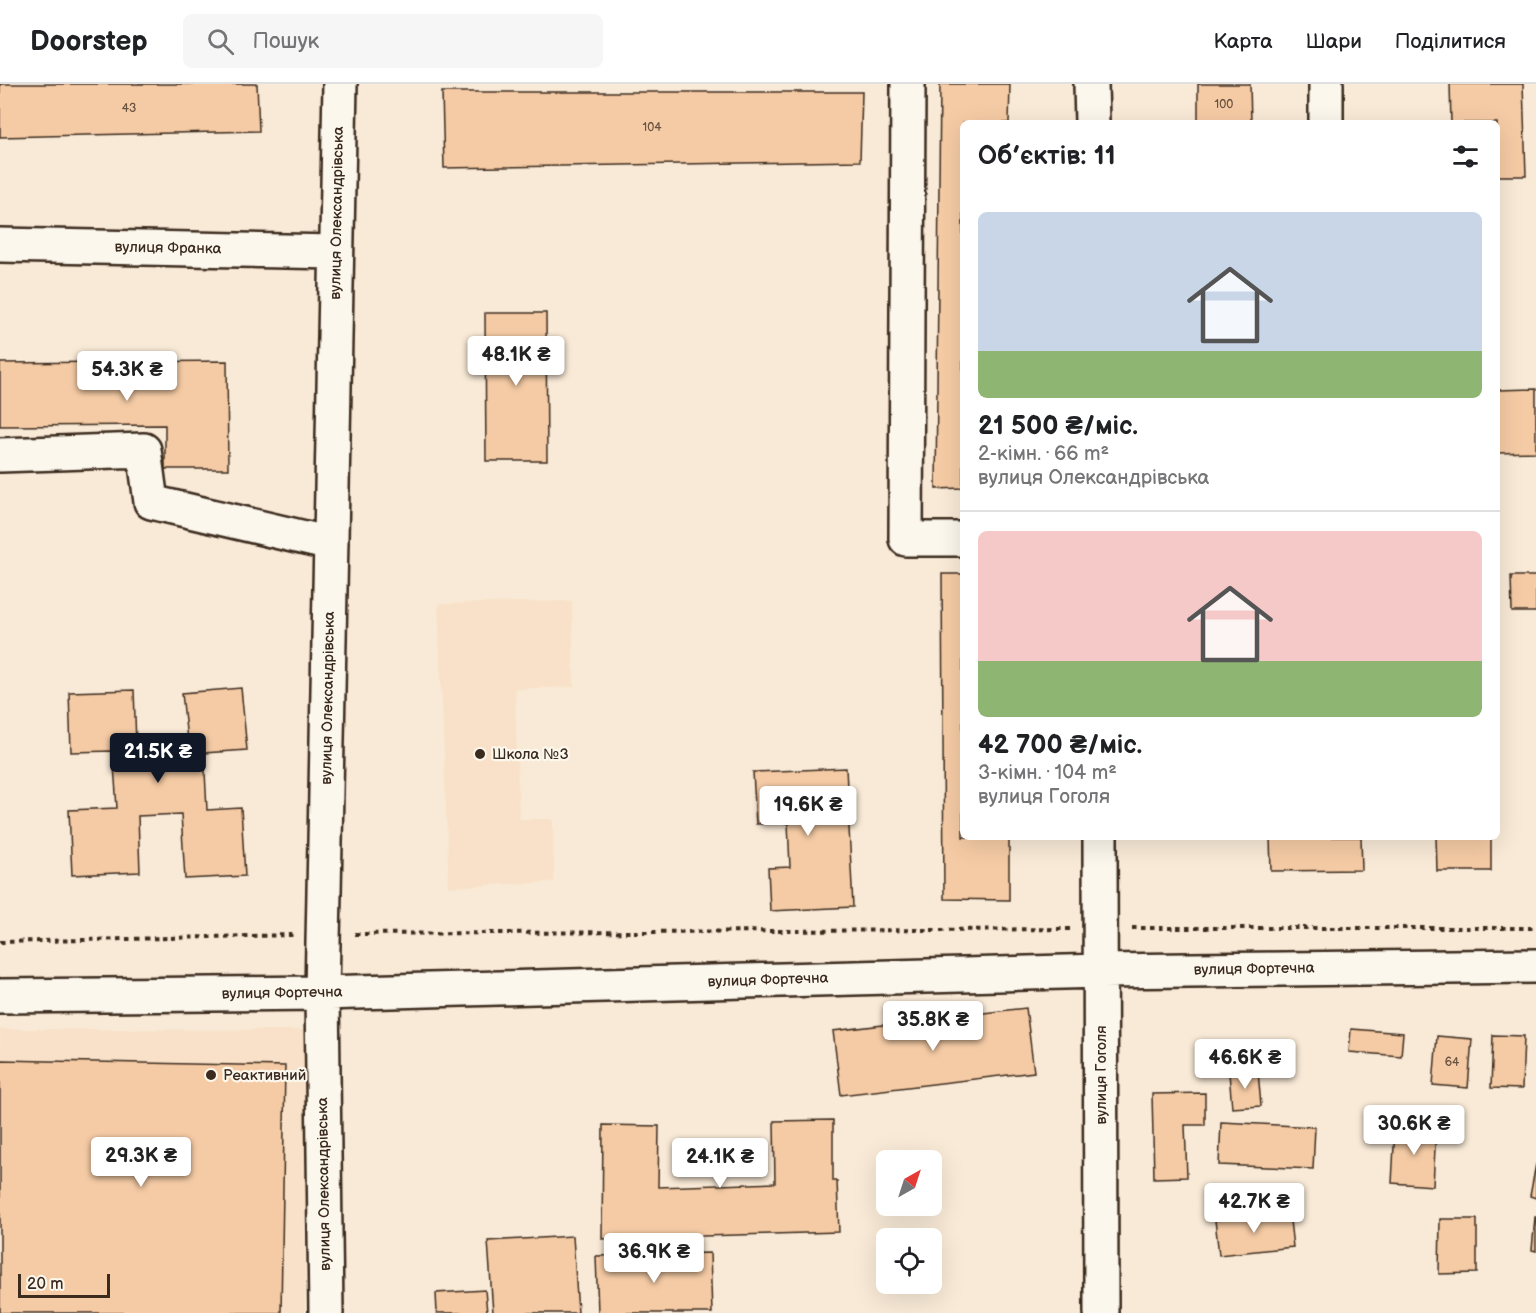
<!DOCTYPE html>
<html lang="uk">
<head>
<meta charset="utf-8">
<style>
	:root { --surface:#fff; --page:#f6f6f6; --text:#202124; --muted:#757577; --line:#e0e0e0; --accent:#111827 }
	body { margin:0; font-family:"Balsamiq Sans",sans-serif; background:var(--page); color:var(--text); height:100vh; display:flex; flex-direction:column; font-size:22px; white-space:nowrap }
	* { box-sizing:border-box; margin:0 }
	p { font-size:20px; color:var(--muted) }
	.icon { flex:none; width:33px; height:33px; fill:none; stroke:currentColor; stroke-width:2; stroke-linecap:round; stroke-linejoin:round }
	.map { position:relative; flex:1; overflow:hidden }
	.sheet { position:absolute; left:960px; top:36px; width:540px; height:720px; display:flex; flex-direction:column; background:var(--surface); border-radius:9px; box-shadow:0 6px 24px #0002 }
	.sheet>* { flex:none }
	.needle { width:39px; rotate:39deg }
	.fabs { position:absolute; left:876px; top:1066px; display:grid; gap:12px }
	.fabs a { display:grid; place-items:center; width:66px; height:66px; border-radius:9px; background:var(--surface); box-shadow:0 6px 24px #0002; font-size:30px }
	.scale { position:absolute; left:18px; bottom:15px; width:92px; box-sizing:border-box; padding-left:6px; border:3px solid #3b2a1e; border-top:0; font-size:16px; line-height:21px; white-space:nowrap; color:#3b2a1e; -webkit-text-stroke:4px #fbf7ec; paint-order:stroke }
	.price { position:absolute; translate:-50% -51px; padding:0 14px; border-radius:6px; background:#fff; color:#222; font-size:20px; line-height:39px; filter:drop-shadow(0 2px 3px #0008) }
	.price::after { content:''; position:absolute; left:50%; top:36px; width:18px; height:14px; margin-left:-9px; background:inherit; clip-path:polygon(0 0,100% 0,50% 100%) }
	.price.on { background:var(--accent); color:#fff }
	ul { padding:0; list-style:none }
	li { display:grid; align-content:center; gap:12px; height:318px; padding:0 18px }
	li+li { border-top:2px solid var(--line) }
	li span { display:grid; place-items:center; height:186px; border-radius:9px; color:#555 }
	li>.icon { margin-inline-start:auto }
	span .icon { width:108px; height:108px; fill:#fffc; stroke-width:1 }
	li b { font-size:26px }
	h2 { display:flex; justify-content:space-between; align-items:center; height:72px; padding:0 18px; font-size:26px }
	header { display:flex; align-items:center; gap:36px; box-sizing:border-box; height:84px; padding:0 30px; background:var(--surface); border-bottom:2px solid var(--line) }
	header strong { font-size:28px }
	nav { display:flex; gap:33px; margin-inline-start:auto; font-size:21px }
	.search { width:420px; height:54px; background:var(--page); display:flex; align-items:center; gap:15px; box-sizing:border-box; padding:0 21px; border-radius:9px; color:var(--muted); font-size:22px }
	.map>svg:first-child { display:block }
	.built { fill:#f8e1c8 }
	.building { fill:#f5cba5; stroke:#3b2a1e; stroke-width:1.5 }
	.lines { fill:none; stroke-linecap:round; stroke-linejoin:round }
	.minor-casing { stroke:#3b2a1e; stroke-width:38 }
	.path { stroke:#3b2a1e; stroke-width:4; stroke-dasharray:4.5 4.5; stroke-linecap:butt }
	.minor { stroke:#fbf7ec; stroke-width:33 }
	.poi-dot { fill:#3b2a1e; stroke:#fbf7ec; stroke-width:2 }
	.labels { text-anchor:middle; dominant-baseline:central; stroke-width:4.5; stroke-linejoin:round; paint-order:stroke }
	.number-label { font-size:12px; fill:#6a5240 }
	.street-label { font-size:15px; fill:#3b2a1e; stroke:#fbf7ec }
	.poi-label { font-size:15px; fill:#3b2a1e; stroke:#fbf7ec; text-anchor:start }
</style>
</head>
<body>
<header>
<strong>Doorstep</strong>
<div class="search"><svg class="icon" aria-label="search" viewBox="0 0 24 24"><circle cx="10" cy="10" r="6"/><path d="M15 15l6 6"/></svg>Пошук</div>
<nav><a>Карта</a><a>Шари</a><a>Поділитися</a></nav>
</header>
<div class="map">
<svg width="1536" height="1229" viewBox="0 0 1536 1229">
	<rect width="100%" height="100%" fill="#f9ead7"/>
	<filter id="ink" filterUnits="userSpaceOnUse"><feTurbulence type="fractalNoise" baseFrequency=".0167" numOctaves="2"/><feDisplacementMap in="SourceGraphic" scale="12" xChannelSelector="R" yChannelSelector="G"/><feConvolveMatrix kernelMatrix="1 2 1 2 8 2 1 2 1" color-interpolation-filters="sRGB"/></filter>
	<g filter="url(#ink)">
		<path class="built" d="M572 517 574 603 515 605 519 735H553L554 798 449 803 438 520Z
			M0 945 305 946V1229H0Z"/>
		<path class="building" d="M0 0H257L259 47 0 53Z
			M940 0H1010L1009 39H963V404L936 405Z
			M1198 0H1250L1251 39H1198Z
			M1450 0H1523L1526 92H1497V39H1451Z
			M442 8H862L860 77 444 84Z
			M485 229H546L547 377H486Z
			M227 277 228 385H165V341L0 342V279Z
			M1536 305V368L1497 369V306Z
			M942 490H963V753H1009V816L944 815Z
			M1511 492H1536V528H1512Z
			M241 604 247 666 204 669 207 726 241 724 245 792 185 795 181 730 138 732 140 788 72 791 69 726 117 724 113 667 71 668 69 608 134 606 136 659 187 656 182 609Z
			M846 684 853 823 770 827 768 784 790 783 788 739 756 740 753 688Z
			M1270 753H1361L1362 786 1271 787Z
			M1436 753H1491V787H1437Z
			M1026 924 1034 988 841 1011 833 947Z
			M1351 945 1403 949 1401 972 1349 968Z
			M1493 951 1524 952 1522 1005 1491 1004Z
			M1437 952 1472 955 1468 1004 1433 1001Z
			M0 976 285 982 281 1229H0Z
			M1258 987 1261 1022 1232 1024 1229 989Z
			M1205 1009V1041H1185L1187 1093 1154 1094 1152 1010Z
			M833 1036V1097H837L839 1148 602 1155 603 1041 659 1042 658 1103 775 1099 774 1037Z
			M1221 1038 1315 1043 1313 1085 1219 1081Z
			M1395 1043 1436 1045 1433 1102 1392 1099Z
			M1536 1080V1114L1530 1112Z
			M1289 1128 1293 1163 1219 1171 1215 1136Z
			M1535 1133H1536V1167L1532 1166Z
			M1440 1135H1477V1189L1439 1190Z
			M573 1152 578 1229H493L488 1157Z
			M710 1169 712 1229H598L596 1172Z
			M485 1206 487 1229H437L436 1209Z"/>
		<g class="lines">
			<defs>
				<path id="minor" d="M908 0 906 455H963
					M1091 0 1092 39
					M1326 0V39
					M0 161 336 168
					M0 371 144 366 151 418 331 460
					M1100 753 1101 1229
					M0 912 322 909 1101 887 1536 882
					M326 1229 322 909 340 0"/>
			</defs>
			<use href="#minor" class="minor-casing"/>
			<path class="path" d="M1132 844H1536
				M355 850 1070 845
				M0 858 293 851"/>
			<use href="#minor" class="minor"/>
		</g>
	</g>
	<g class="poi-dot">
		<circle cx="480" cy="670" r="6"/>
		<circle cx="211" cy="991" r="6"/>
	</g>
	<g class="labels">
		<g class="number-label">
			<text x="1224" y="20">100</text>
			<text x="129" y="24">43</text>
			<text x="652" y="43">104</text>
			<text x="1452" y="978">64</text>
		</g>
		<g class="street-label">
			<text transform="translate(337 129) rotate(-89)">вулиця Олександрівська</text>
			<text transform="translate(168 164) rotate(1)">вулиця Франка</text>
			<text transform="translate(328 614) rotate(-89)">вулиця Олександрівська</text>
			<text transform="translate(1254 885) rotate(-1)">вулиця Фортечна</text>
			<text transform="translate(768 896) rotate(-2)">вулиця Фортечна</text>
			<text transform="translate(282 909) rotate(-1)">вулиця Фортечна</text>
			<text transform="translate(1101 991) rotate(-90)">вулиця Гоголя</text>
			<text transform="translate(324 1100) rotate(-91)">вулиця Олександрівська</text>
		</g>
		<g class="poi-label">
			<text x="492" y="670">Школа №3</text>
			<text x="223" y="991">Реактивний</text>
		</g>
	</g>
</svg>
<div class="fabs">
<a><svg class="needle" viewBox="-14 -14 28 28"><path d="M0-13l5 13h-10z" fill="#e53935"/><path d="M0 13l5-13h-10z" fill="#757577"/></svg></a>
<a><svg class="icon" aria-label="locate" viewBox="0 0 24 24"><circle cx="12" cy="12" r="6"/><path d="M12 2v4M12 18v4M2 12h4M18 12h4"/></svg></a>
</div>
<div class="scale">20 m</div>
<b class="price" style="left:516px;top:303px">48.1K ₴</b>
<b class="price" style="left:127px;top:318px">54.3K ₴</b>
<b class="price on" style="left:158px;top:700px">21.5K ₴</b>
<b class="price" style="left:808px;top:753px">19.6K ₴</b>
<b class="price" style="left:933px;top:968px">35.8K ₴</b>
<b class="price" style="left:1245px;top:1006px">46.6K ₴</b>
<b class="price" style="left:1414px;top:1072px">30.6K ₴</b>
<b class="price" style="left:141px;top:1104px">29.3K ₴</b>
<b class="price" style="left:720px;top:1105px">24.1K ₴</b>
<b class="price" style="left:1254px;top:1150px">42.7K ₴</b>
<b class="price" style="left:654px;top:1200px">36.9K ₴</b>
<section class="sheet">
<h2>Об’єктів: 11<svg class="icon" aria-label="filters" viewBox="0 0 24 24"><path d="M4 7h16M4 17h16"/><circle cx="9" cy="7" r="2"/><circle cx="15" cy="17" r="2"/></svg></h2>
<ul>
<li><span style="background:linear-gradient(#c9d6e8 75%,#8fb573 0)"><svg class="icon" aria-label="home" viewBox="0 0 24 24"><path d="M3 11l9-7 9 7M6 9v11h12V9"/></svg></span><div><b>21 500 ₴/міс.</b><p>2-кімн. · 66 m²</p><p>вулиця Олександрівська</p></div></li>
<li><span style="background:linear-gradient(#f6c9c9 70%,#8fb573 0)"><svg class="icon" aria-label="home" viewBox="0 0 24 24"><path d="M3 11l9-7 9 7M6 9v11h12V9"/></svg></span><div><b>42 700 ₴/міс.</b><p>3-кімн. · 104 m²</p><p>вулиця Гоголя</p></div></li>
</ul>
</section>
</div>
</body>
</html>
